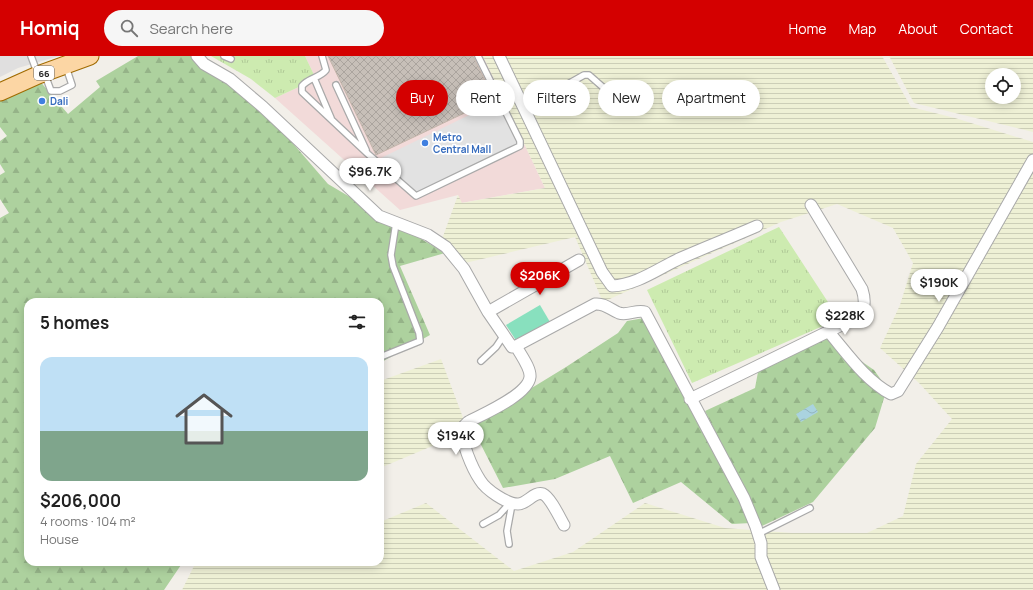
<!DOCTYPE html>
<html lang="en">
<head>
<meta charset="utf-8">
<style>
	:root { --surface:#fff; --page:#f6f6f6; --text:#222; --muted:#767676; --accent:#d40000 }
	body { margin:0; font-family:Manrope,sans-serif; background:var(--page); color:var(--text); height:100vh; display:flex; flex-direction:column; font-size:15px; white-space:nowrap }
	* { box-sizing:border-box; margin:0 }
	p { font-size:13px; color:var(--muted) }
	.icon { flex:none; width:22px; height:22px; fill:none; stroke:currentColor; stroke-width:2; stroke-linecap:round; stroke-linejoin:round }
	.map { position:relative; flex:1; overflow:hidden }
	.side { position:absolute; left:24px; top:242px; width:360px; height:268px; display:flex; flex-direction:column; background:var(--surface); border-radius:12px; box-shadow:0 2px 10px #0003 }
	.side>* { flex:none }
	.banner { position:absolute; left:396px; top:24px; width:380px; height:36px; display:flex; gap:8px }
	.fabs { position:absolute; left:985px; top:12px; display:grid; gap:8px }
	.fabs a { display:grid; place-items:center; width:36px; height:36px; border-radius:50%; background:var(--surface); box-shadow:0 2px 10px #0003; font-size:20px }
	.price { position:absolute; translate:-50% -34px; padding:0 9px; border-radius:14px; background:#fff; color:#222; font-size:13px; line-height:26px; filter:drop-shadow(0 1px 2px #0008) }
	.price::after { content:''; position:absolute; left:50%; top:24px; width:12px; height:9px; margin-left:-6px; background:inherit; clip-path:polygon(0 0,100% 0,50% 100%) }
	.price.active { background:var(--accent); color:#fff }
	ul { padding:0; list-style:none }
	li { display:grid; align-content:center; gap:8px; height:212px; padding:0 16px }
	li span { display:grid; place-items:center; height:124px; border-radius:12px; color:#555 }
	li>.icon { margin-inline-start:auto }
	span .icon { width:72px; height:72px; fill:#fffc; stroke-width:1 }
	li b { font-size:17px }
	h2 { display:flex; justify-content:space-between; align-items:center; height:48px; padding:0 16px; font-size:17px }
	.tag { padding:0 14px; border-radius:18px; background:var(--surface); box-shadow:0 2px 10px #0003; font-size:14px; line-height:36px }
	.tag.active { background:var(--accent); color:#fff }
	header { display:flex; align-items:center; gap:24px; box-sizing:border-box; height:56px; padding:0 20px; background:var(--accent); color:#fff }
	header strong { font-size:19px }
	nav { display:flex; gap:22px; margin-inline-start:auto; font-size:14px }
	.search { width:280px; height:36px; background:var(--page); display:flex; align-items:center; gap:10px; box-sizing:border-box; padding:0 14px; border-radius:22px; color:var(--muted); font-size:15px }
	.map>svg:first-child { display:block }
	.residential { fill:#e0dfdf }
	.commercial { fill:#f2dad9 }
	.farmland { fill:url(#farmland-rules); fill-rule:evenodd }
	.grass { fill:url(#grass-tufts) }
	.forest { fill:url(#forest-firs) }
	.pitch { fill:#88e0be }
	.parking { fill:#e2e2e2 }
	.water { fill:url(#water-waves) }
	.building { fill:url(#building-cross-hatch); stroke:#c4b6ab }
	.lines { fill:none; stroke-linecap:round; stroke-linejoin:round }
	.service-casing { stroke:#a9a9a9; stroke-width:8 }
	.minor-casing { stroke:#a9a9a9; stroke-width:13 }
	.primary-casing { stroke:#a06b00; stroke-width:19 }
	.service { stroke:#fff; stroke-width:5.5 }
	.minor { stroke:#fff; stroke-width:11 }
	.primary { stroke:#fcd6a4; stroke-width:17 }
	.shop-dot { fill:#3f7fe0; stroke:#fff; stroke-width:1.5 }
	.labels { text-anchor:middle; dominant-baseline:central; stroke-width:3.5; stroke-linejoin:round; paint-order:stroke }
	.shield { fill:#fff; stroke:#646464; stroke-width:1 }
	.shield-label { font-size:9px; font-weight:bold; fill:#222 }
	.shop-label { font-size:10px; font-weight:bold; fill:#366cbe; stroke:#fff; text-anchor:start }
</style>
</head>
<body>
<header>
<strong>Homiq</strong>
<div class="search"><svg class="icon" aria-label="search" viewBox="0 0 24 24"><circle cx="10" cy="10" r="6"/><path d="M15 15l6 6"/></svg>Search here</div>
<nav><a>Home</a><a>Map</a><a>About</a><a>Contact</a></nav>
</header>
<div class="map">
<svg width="1033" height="534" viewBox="0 0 1033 534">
	<defs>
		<pattern id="farmland-rules" width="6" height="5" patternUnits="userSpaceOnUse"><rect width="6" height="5" fill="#eef0d5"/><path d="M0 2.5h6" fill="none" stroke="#ccceb7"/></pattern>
		<pattern id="grass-tufts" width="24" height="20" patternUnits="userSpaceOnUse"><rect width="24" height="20" fill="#cdebb0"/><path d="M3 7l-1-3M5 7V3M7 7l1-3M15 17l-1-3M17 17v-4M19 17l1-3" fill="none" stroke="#b0c997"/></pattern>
		<pattern id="forest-firs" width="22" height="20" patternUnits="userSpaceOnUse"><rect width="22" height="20" fill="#add19e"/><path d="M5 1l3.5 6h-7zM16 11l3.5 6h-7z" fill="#95b388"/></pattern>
		<pattern id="water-waves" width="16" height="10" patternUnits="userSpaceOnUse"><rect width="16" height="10" fill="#aad3df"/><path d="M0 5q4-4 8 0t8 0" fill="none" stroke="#92b5bf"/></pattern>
		<pattern id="building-cross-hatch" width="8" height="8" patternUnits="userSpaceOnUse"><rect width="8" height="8" fill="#c7bfb8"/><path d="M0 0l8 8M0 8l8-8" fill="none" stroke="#aba49e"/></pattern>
	</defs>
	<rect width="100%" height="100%" fill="#f2efe9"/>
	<path class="residential" d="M0 0H59L18 12 0 21Z"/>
	<path class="commercial" d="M305 0H483L545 132 461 147 458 139 400 154 275 42 316 23Z"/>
	<path class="farmland" d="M483 0H882L911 51 955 62 1033 86V534H182L196 506H380V466L426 447 514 515 573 496 645 447 725 472 792 477H867L903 460 916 408 952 363 919 327 880 292 900 249 913 207 893 172 837 148 781 166 603 246 575 181 461 208 442 183 458 139 462 147 545 132Z
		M889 0H1033V76L914 47ZM992 19H1014V41H992Z
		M441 303 468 375 380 412V325Z"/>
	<path class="grass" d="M211 0H305L316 23 275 42 251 23Z
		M779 171 839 263 692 327 647 234Z"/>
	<path class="forest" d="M138 0H199L258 47 328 128 445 197 400 210 430 279 380 307V246H28V506H183L164 534H0V162L9 157 0 143V119L5 116 0 108V85L7 80 0 71V38L38 23 68 58 100 31 96 25Z
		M644 262 751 467 732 468 681 426 633 447 610 400 555 423 503 432 474 375 473 368 566 311 618 277 627 265Z
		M826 281 874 314 887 332 875 372 813 446 762 470 705 355 755 332 758 316Z"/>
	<path class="pitch" d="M540 249 550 266 517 286 506 269Z"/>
	<path class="parking" d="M498 45 519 88 416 138 379 103Z"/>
	<path class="water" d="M813 348 818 356 801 366 796 358Z"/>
	<path class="building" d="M328 0H473L494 43 376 99Z"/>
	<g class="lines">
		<defs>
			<path id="service" d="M31 0 37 16
				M224 0 231 3
				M322 0 326 14C320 22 308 22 302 30V36L368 98 416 140 520 90V85L478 0
				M45 19 51 35H60L72 29 66 11
				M314 22 331 62
				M336 29 366 94
				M524 50 552 37 584 19H589L605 33
				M383 300 420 285 419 277 393 210 391 199 396 167
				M481 305 496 291 504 279
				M483 468 499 459 510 447
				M758 478 810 452
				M509 488 507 475 512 448"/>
			<path id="minor" d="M197 0 204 8 230 23 263 51 379 160 428 179 446 191 464 213 488 256 512 291 516 290 595 248C605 247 611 254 619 257 628 260 637 253 645 256L744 442 756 471 761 487V501L774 534
				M499 0 602 216 612 230C637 229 659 212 681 202 706 191 732 181 757 170
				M488 256 579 204
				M828 275C847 297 865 324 891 338L898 335 938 271 1033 104
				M516 290C520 298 531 312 530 321 528 339 483 358 468 366L462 372C461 386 472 412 480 424 486 434 507 448 518 448 527 448 534 435 543 438 550 441 560 462 564 469
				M690 343 856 262C865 252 866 246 862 233L811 149"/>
			<path id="primary" d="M0 36 38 19 90 0"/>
		</defs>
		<use href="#service" class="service-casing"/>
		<use href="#minor" class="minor-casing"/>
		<use href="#primary" class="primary-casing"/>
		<use href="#service" class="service"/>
		<use href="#minor" class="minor"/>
		<use href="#primary" class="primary"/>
	</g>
	<g class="shop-dot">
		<circle cx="42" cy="45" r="4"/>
		<circle cx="425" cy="87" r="4"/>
	</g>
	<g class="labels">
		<rect class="shield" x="34" y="10" width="20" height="14" rx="3"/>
		<g class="shield-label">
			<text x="44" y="17">66</text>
		</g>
		<g class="shop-label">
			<text x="50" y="45">Dali</text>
			<text x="433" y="81">Metro<tspan x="433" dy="12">Central Mall</tspan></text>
		</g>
	</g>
</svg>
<div class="fabs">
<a><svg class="icon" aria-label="locate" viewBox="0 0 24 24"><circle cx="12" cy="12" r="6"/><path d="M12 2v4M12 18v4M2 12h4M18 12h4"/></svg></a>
</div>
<b class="price" style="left:370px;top:136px">$96.7K</b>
<b class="price active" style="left:540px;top:240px">$206K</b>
<b class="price" style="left:939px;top:247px">$190K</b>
<b class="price" style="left:845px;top:280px">$228K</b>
<b class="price" style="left:456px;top:400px">$194K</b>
<div class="banner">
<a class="tag active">Buy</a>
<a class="tag">Rent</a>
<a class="tag">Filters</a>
<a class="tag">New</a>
<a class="tag">Apartment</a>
</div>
<section class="side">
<h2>5 homes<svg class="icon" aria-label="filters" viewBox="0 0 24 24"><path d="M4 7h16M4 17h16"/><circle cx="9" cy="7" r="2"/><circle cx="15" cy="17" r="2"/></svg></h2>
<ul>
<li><span style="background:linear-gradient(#bfe0f5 60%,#7fa58c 0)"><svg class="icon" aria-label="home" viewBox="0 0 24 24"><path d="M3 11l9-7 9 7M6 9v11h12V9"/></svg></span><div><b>$206,000</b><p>4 rooms · 104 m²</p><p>House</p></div></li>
</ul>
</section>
</div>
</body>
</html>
